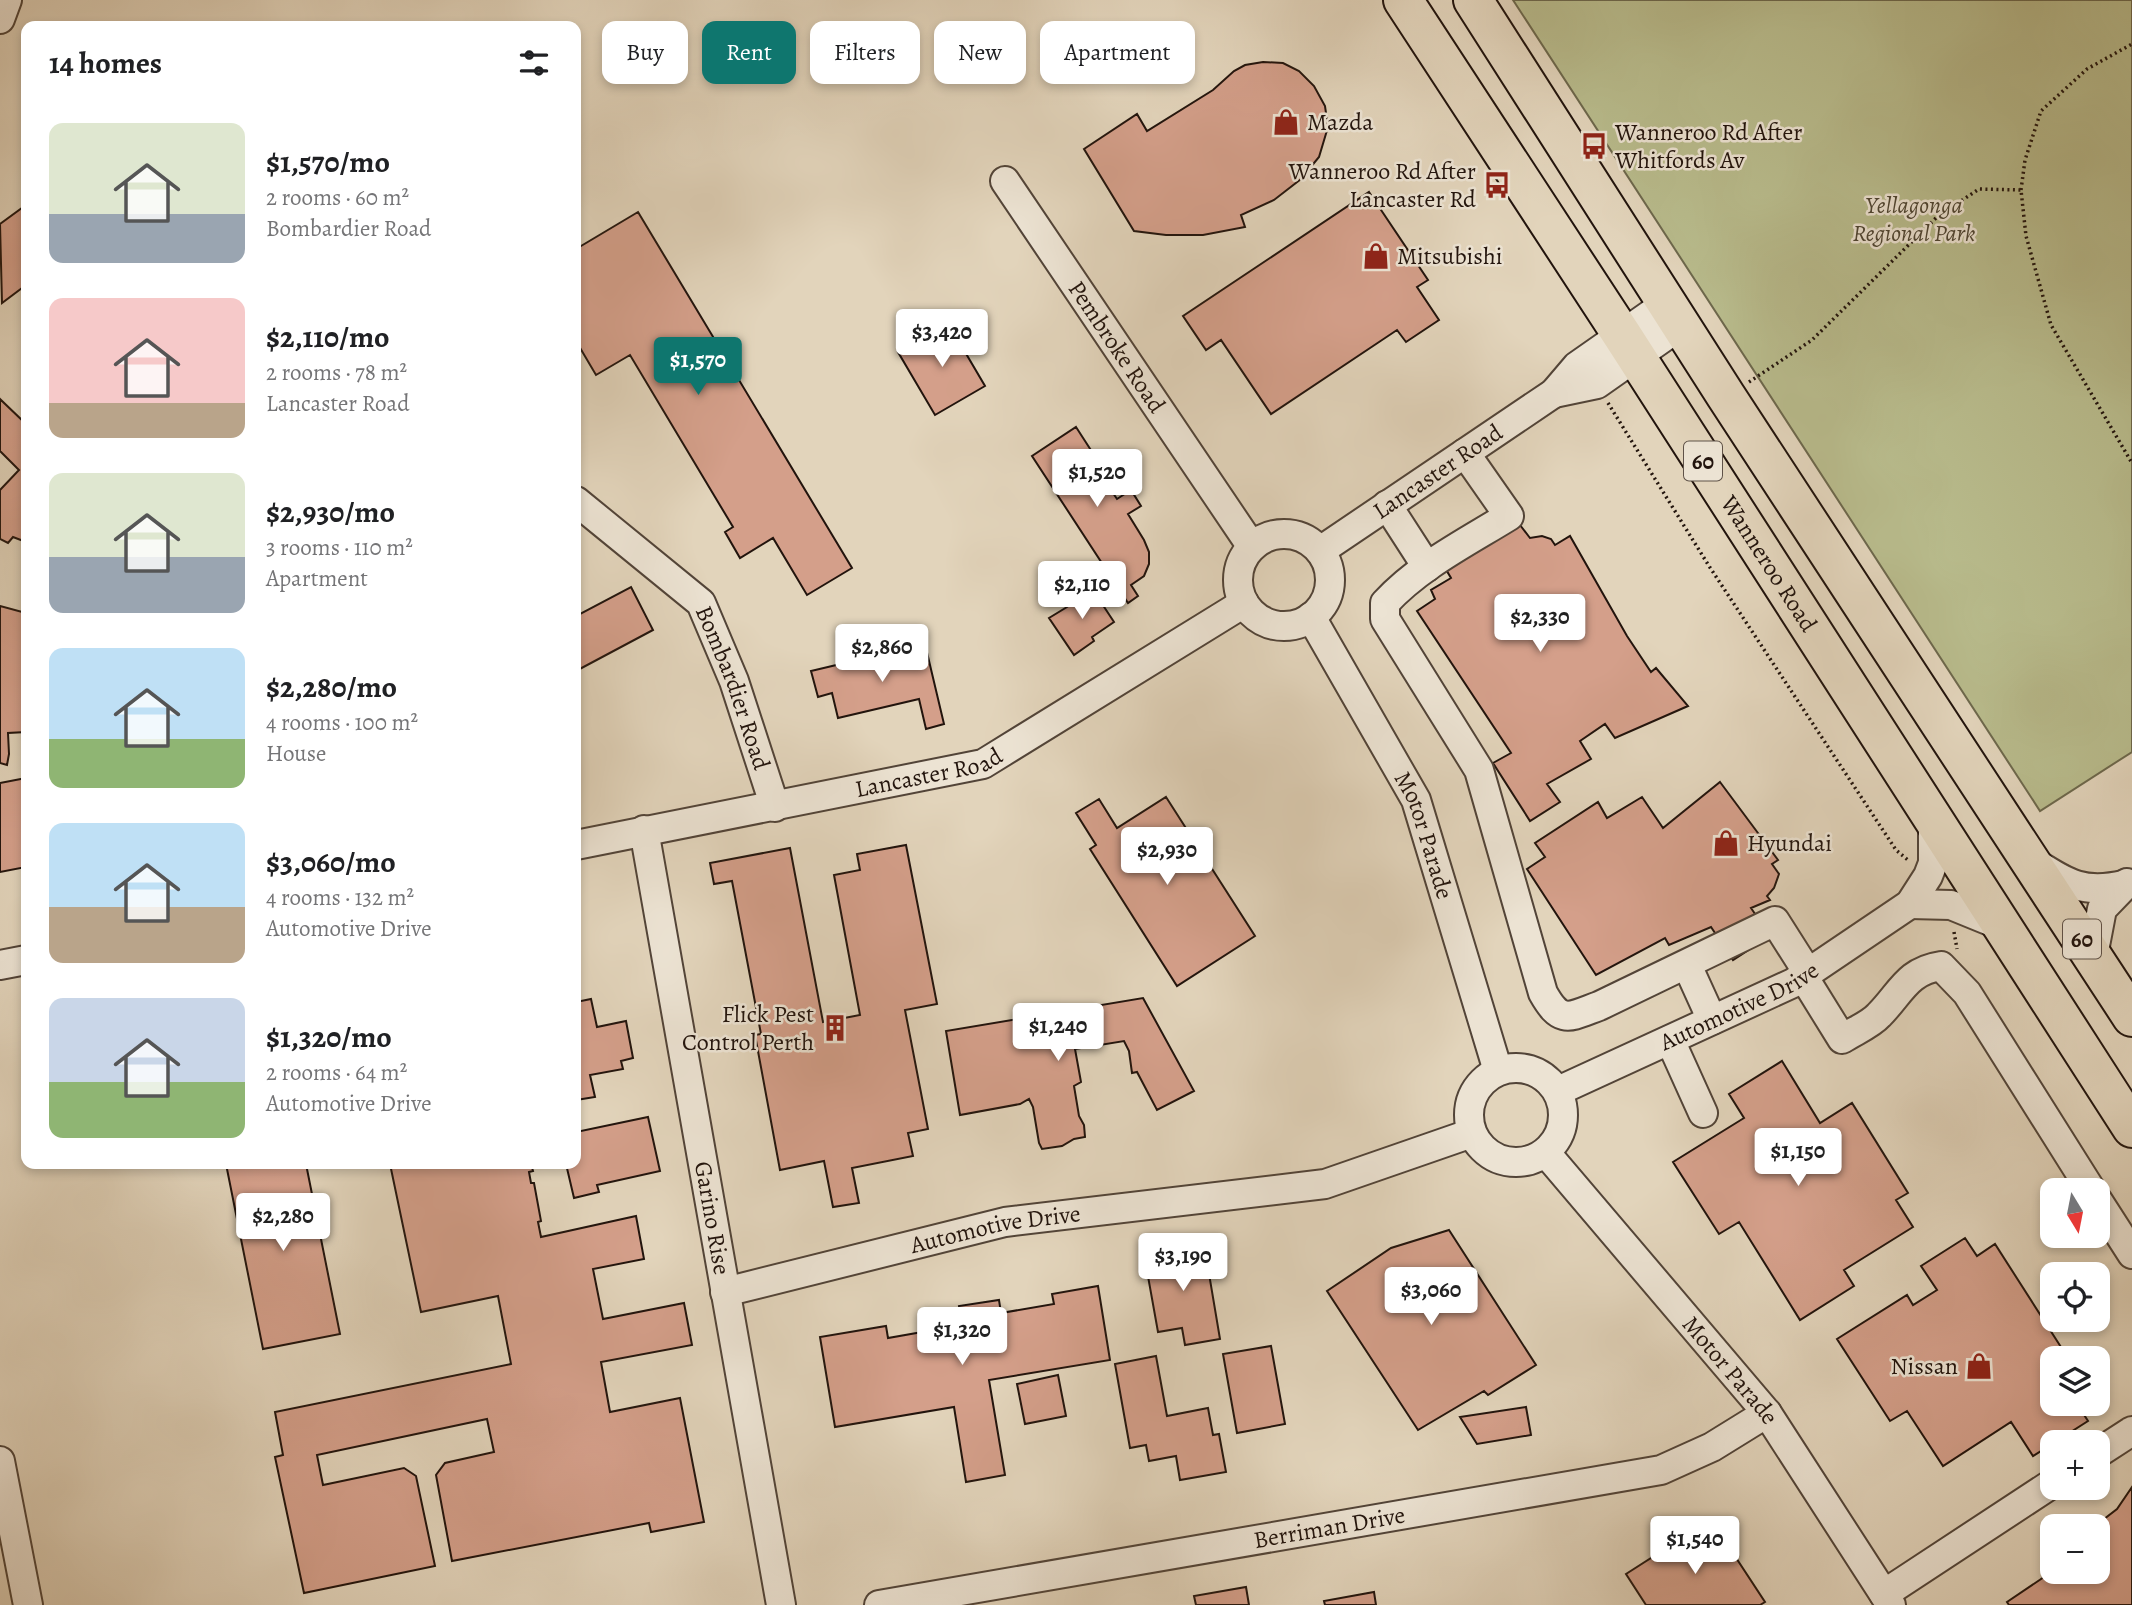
<!DOCTYPE html>
<html lang="en">
<head>
<meta charset="utf-8">
<style>
	:root { --surface:#fff; --page:#f6f6f6; --text:#202124; --muted:#757577; --accent:#0f766e }
	body { margin:0; font-family:Alegreya,serif; background:var(--page); color:var(--text); height:100vh; display:flex; flex-direction:column; font-size:26px; white-space:nowrap }
	* { box-sizing:border-box; margin:0 }
	p { font-size:23px; color:var(--muted) }
	.icon { flex:none; width:38px; height:38px; fill:none; stroke:currentColor; stroke-width:2; stroke-linecap:round; stroke-linejoin:round }
	.map { position:relative; flex:1; overflow:hidden }
	.drawer { position:absolute; left:21px; top:21px; width:560px; height:1148px; display:flex; flex-direction:column; background:var(--surface); border-radius:14px; box-shadow:0 4px 10px #0003 }
	.drawer>* { flex:none }
	.hud { position:absolute; left:602px; top:21px; width:665px; height:63px; display:flex; gap:14px }
	.needle { width:46px; rotate:170deg }
	.controls { position:absolute; left:2040px; top:1178px; display:grid; gap:14px }
	.controls a { display:grid; place-items:center; width:70px; height:70px; border-radius:14px; background:var(--surface); box-shadow:0 4px 10px #0003; font-size:35px }
	.price { position:absolute; translate:-50% -60px; padding:0 16px; border-radius:7px; background:#fff; color:#222; font-size:23px; line-height:46px; filter:drop-shadow(0 2px 4px #0008) }
	.price::after { content:''; position:absolute; left:50%; top:42px; width:21px; height:16px; margin-left:-10px; background:inherit; clip-path:polygon(0 0,100% 0,50% 100%) }
	.price.active { background:var(--accent); color:#fff }
	ul { padding:0; list-style:none }
	li { display:flex; align-items:center; gap:21px; height:175px; padding:0 28px }
	li span { display:grid; place-items:center; flex:none; width:196px; height:140px; border-radius:14px; color:#555 }
	li>.icon { margin-inline-start:auto }
	span .icon { width:84px; height:84px; fill:#fffc; stroke-width:1 }
	li b { font-size:30px }
	h2 { display:flex; justify-content:space-between; align-items:center; height:84px; padding:0 28px; font-size:30px }
	.tag { padding:0 24px; border-radius:14px; background:var(--surface); box-shadow:0 4px 10px #0003; font-size:24px; line-height:63px }
	.tag.active { background:var(--accent); color:#fff }
	.map>svg:first-child { display:block }
	.green { fill:#b8bb8c; stroke:#6d684c; stroke-width:2 }
	.building { fill:#d49f8a; stroke:#22140d; stroke-width:2 }
	.lines { fill:none; stroke-linecap:round; stroke-linejoin:round }
	.minor-casing { stroke:#524438; stroke-width:32 }
	.highway-casing { stroke:#22140d; stroke-width:42 }
	.path { stroke:#22140d; stroke-width:3.5; stroke-dasharray:2 3.5; stroke-linecap:butt }
	.minor { stroke:#ece3d3; stroke-width:28 }
	.highway { stroke:#e2d4bb; stroke-width:38 }
	.labels { text-anchor:middle; dominant-baseline:central; stroke-width:5; stroke-linejoin:round; paint-order:stroke }
	.shield { fill:#ece3d3; stroke:#5f5248; stroke-width:2 }
	.shield-label { font-size:23px; font-weight:bold; fill:#22140d }
	.poi-label { font-size:24px; fill:#22140d; stroke:#ece3d3; text-anchor:start }
	.park-label { font-size:24px; font-style:italic; fill:#4f4633; stroke:#ece3d3 }
	.street-label { font-size:24px; fill:#22140d; stroke:#ece3d3 }
</style>
</head>
<body>
<div class="map">
<svg width="2132" height="1605" viewBox="0 0 2132 1605">
	<rect width="100%" height="100%" fill="#e2d4bb"/>
	<filter id="stains"><feTurbulence type="fractalNoise" baseFrequency=".00286" numOctaves="4"/><feColorMatrix values="0 0 0 0 .2 0 0 0 0 .09 0 0 0 0 .02 0 0 0 .5 -.17"/></filter>
	<radialGradient id="worn" r=".72"><stop offset=".6" stop-color="#630" stop-opacity="0"/><stop offset="1" stop-color="#630" stop-opacity=".3"/></radialGradient>
	<path class="green" d="M1513 0H2132V752L2040 811Z"/>
	<path class="building" d="M1263 62 1283 63 1299 71 1314 86 1325 106 1328 127 1319 157 1301 179 1274 200 1241 215 1245 227 1203 235H1166L1134 231 1084 149 1137 114 1147 131 1213 90 1234 71 1245 65Z
		M1369 192 1428 280 1417 287 1439 320 1406 342 1397 330 1271 414 1221 340 1206 350 1183 316Z
		M26 205V285L2 303 0 224Z
		M638 212 852 568 807 595 773 538 740 558 725 532 733 527 630 355 596 375 576 341 579 339 576 334V249Z
		M948 323 985 386 935 415 898 352Z
		M0 399 26 424V542L13 537 8 543 0 539V490L19 470 0 451Z
		M1076 427 1105 472 1101 475 1117 499 1131 490 1141 506 1128 514 1144 540 1149 552V564L1144 576 1131 585 1138 596 1128 603 1032 456Z
		M1473 521 1488 544 1520 525 1530 538 1542 536 1551 539 1555 545 1570 536 1627 636 1651 672 1656 668 1688 706 1615 738 1605 724 1580 741 1591 759 1547 784 1560 802 1530 821 1493 763 1511 753 1417 611 1435 599 1431 590 1451 578 1432 546Z
		M631 587 653 630 576 671V616Z
		M1091 587 1114 622 1092 637 1094 641 1074 655 1049 618 1067 607 1065 604Z
		M0 606 26 613V732L8 733 9 754 7 765 0 763Z
		M925 644 944 724 926 729 919 699 838 718 832 693 818 697 811 671Z
		M26 778V867L0 872V783Z
		M1720 782 1778 860 1772 864 1779 874 1774 888 1767 896 1770 900 1751 908 1770 936 1733 960 1711 927 1669 945 1665 938 1596 975 1527 869 1545 857 1535 843 1598 802 1607 818 1642 797 1663 828Z
		M1166 797 1255 936 1177 986 1090 849 1096 845 1076 813 1099 799 1117 828Z
		M906 845 937 1004 905 1010 928 1129 908 1133 913 1156 852 1168 859 1203 833 1207 824 1161 780 1170 755 1035 761 1034 732 881 714 884 710 863 790 848 823 1022 860 1015 834 875 860 870 857 854Z
		M1143 998 1194 1091 1157 1110 1137 1072 1132 1073 1129 1051 1124 1041 1075 1049 1081 1082 1074 1086 1079 1116 1084 1125 1085 1137 1074 1139 1062 1146 1042 1149 1039 1143 1033 1107 1029 1099 1020 1104 960 1115 946 1031Z
		M591 999 597 1027 626 1021 633 1058 621 1061 623 1069 590 1075 595 1097 576 1100V1002Z
		M1782 1061 1820 1123 1852 1103 1908 1193 1896 1200 1913 1227 1844 1270 1854 1286 1800 1320 1739 1222 1719 1234 1673 1162 1744 1118 1729 1094Z
		M648 1117 660 1171 597 1185 599 1192 574 1198 566 1164H576V1132Z
		M226 1164H306L340 1334 263 1349Z
		M390 1164H531L533 1171 529 1172 531 1183H534L541 1221 538 1222 541 1237 636 1216 644 1259 593 1269 603 1319 684 1303 692 1345 601 1362 610 1412 680 1398 704 1522 651 1532 649 1523 452 1561 436 1475 445 1463 494 1452 487 1419 317 1455 323 1485 404 1468 416 1476 435 1566 304 1593 275 1457 283 1455 275 1412 511 1364 498 1296 421 1312Z
		M1449 1230 1536 1365 1488 1395 1484 1391 1418 1430 1327 1291 1391 1248Z
		M1965 1238 1977 1256 1995 1244 2068 1358H2053V1404H2077L2088 1421 2033 1456 2011 1422 1943 1466 1907 1411 1890 1421 1837 1339 1907 1295 1913 1305 1937 1290 1921 1266Z
		M1204 1244 1220 1339 1185 1345 1182 1328 1158 1332 1144 1254Z
		M1098 1286 1110 1360 989 1380 1005 1475 966 1482 954 1407 835 1427 820 1337 886 1326 888 1338 962 1325 959 1306 999 1300 1001 1313 1054 1304 1052 1294Z
		M1271 1346 1285 1424 1237 1433 1223 1354Z
		M1156 1356 1167 1416 1208 1408 1213 1435 1219 1434 1226 1472 1180 1480 1176 1456 1149 1461 1146 1445 1130 1448 1115 1364Z
		M1058 1375 1066 1416 1025 1424 1017 1384Z
		M1526 1407 1531 1435 1477 1444 1460 1417Z
		M2132 1487V1605H2009L2007 1602 2053 1571 2098 1572V1526H2095L2117 1509Z
		M1698 1528 1708 1544 1721 1535 1765 1602 1760 1605H1646L1626 1574Z
		M1246 1587 1249 1605H1196L1194 1596Z
		M1374 1592 1376 1605H1325L1324 1601Z"/>
	<g class="lines">
		<defs>
			<g id="minor">
				<path d="M0 19 7 0"/>
				<path id="s1" d="M1005 181 1252 547"/>
				<path d="M1554 393 1597 384 1681 325"/>
				<path d="M1465 453 1509 516C1467 542 1419 566 1385 603V619L1479 770 1543 993C1561 1025 1569 1017 1599 1006L1775 921 1808 973"/>
				<path id="s2" d="M576 501 701 603 734 681 775 807"/>
				<path d="M1387 505 1427 567"/>
				<circle cx="1284" cy="580" r="46"/>
				<path id="s3" d="M1320 551 1554 393 1577 366 1667 303"/>
				<path id="s4" d="M1311 617 1416 800 1498 1071"/>
				<path id="s5" d="M644 830 781 1605"/>
				<path id="s6" d="M576 845 983 764 1244 603"/>
				<path d="M2035 863C2068 884 2083 894 2124 885"/>
				<path d="M1910 904 1951 905 2000 925"/>
				<path d="M2093 956 2102 909 2127 883"/>
				<path d="M0 965 26 960"/>
				<path d="M1687 965 1712 1020"/>
				<path d="M1803 976 1842 1039C1854 1031 1870 1025 1879 1015 1901 993 1907 971 1941 966L1967 993 2091 1190"/>
				<path d="M1670 1040 1703 1113"/>
				<circle cx="1516" cy="1115" r="47"/>
				<path id="s7" d="M1558 1091 1793 983 1910 904 1928 876 1933 863V821"/>
				<path id="s8" d="M1546 1153 1767 1413 1891 1605"/>
				<path d="M2098 1201 2132 1254"/>
				<path id="s9" d="M725 1292 1005 1222 1325 1184 1472 1133"/>
				<path d="M2098 1453 2132 1431"/>
				<path d="M0 1461 28 1605"/>
				<path d="M1884 1594 2053 1483"/>
				<path id="s10" d="M879 1605 1661 1470 1712 1447 1767 1413"/>
			</g>
			<g id="highway">
				<path id="s11" d="M1403 0 1622 335 2132 1128"/>
				<path d="M1473 0 1726 396 2132 1017"/>
			</g>
		</defs>
		<use href="#minor" class="minor-casing"/>
		<use href="#highway" class="highway-casing"/>
		<path class="path" d="M2021 190 2025 160 2041 111 2087 69 2132 44
			M1749 382 1812 340 1937 217 1979 189 2021 190 2026 236 2051 325 2132 463
			M1608 403 1709 566 1896 850 1909 861
			M1954 932 1957 949"/>
		<use href="#minor" class="minor"/>
		<use href="#highway" class="highway"/>
	</g>
	<defs>
		<symbol id="shop-bare" viewBox="-9 -9 18 18"><path d="M-5-2.5h2.3a2.7 3.5 0 0 1 5.4 0H5L5.5 6h-11ZM-1.5-2.5h3a1.5 2.3 0 0 0-3 0Z" fill="#8f2418" stroke="#ece3d3" stroke-width="2.5" paint-order="stroke"/></symbol>
		<symbol id="bus-bare" viewBox="-9 -9 18 18"><path d="M-5-6H5V4H4V6H2V4H-2V6H-4V4H-5ZM-3.5-4V0h7V-4ZM-3.5 1.2v1.5H-2V1.2ZM2 1.2v1.5H3.5V1.2Z" fill="#8f2418" stroke="#ece3d3" stroke-width="2.5" paint-order="stroke"/></symbol>
		<symbol id="building-bare" viewBox="-9 -9 18 18"><path d="M-4-6H4V6H1V3H-1V6H-4ZM-2.5-4.3h1.7v1.8h-1.7ZM.8-4.3h1.7v1.8H.8ZM-2.5-1h1.7V.8h-1.7ZM.8-1h1.7V.8H.8Z" fill="#8f2418" stroke="#ece3d3" stroke-width="2.5" paint-order="stroke"/></symbol>
	</defs>
	<g fill-rule="evenodd">
		<use href="#shop-bare" x="1267" y="103" width="38" height="38"/>
		<use href="#bus-bare" x="1575" y="127" width="38" height="38"/>
		<use href="#bus-bare" x="1478" y="166" width="38" height="38"/>
		<use href="#shop-bare" x="1357" y="237" width="38" height="38"/>
		<use href="#shop-bare" x="1707" y="824" width="38" height="38"/>
		<use href="#building-bare" x="816" y="1009" width="38" height="38"/>
		<use href="#shop-bare" x="1960" y="1347" width="38" height="38"/>
	</g>
	<g class="labels">
		<g class="shield">
			<rect x="1684" y="441.5" width="38" height="39" rx="5"/>
			<rect x="2063" y="919.5" width="38" height="39" rx="5"/>
		</g>
		<g class="shield-label">
			<text x="1703" y="461">60</text>
			<text x="2082" y="939">60</text>
		</g>
		<g class="poi-label">
			<text x="1307" y="122">Mazda</text>
			<text x="1615" y="132">Wanneroo Rd After<tspan x="1615" dy="28">Whitfords Av</tspan></text>
			<text x="1476" y="171" text-anchor="end">Wanneroo Rd After<tspan x="1476" dy="28">Lancaster Rd</tspan></text>
			<text x="1397" y="256">Mitsubishi</text>
			<text x="1747" y="843">Hyundai</text>
			<text x="814" y="1014" text-anchor="end">Flick Pest<tspan x="814" dy="28">Control Perth</tspan></text>
			<text x="1958" y="1366" text-anchor="end">Nissan</text>
		</g>
		<g class="park-label">
			<text x="1914" y="205">Yellagonga<tspan x="1914" dy="28">Regional Park</tspan></text>
		</g>
		<g class="street-label">
			<text stroke="none"><textPath href="#s1" startOffset="200">Pembroke Road</textPath></text>
			<text stroke="none"><textPath href="#s3" startOffset="142">Lancaster Road</textPath></text>
			<text stroke="none"><textPath href="#s11" startOffset="672">Wanneroo Road</textPath></text>
			<text stroke="none"><textPath href="#s2" startOffset="252">Bombardier Road</textPath></text>
			<text stroke="none"><textPath href="#s6" startOffset="360">Lancaster Road</textPath></text>
			<text stroke="none"><textPath href="#s4" startOffset="247">Motor Parade</textPath></text>
			<text stroke="none"><textPath href="#s7" startOffset="200">Automotive Drive</textPath></text>
			<text stroke="none"><textPath href="#s5" startOffset="394">Garino Rise</textPath></text>
			<text stroke="none"><textPath href="#s9" startOffset="278">Automotive Drive</textPath></text>
			<text stroke="none"><textPath href="#s8" startOffset="285">Motor Parade</textPath></text>
			<text stroke="none"><textPath href="#s10" startOffset="457">Berriman Drive</textPath></text>
		</g>
	</g>
	<rect width="100%" height="100%" filter="url(#stains)"/>
	<rect width="100%" height="100%" fill="url(#worn)"/>
</svg>
<div class="controls">
<a><svg class="needle" viewBox="-14 -14 28 28"><path d="M0-13l5 13h-10z" fill="#e53935"/><path d="M0 13l5-13h-10z" fill="#757577"/></svg></a>
<a><svg class="icon" aria-label="locate" viewBox="0 0 24 24"><circle cx="12" cy="12" r="6"/><path d="M12 2v4M12 18v4M2 12h4M18 12h4"/></svg></a>
<a><svg class="icon" aria-label="layers" viewBox="0 0 24 24"><path d="M12 4l9 5-9 5-9-5zM3 14l9 5 9-5"/></svg></a>
<a>+</a>
<a>−</a>
</div>
<b class="price" style="left:942px;top:369px">$3,420</b>
<b class="price active" style="left:698px;top:397px">$1,570</b>
<b class="price" style="left:1097px;top:509px">$1,520</b>
<b class="price" style="left:1082px;top:621px">$2,110</b>
<b class="price" style="left:1540px;top:654px">$2,330</b>
<b class="price" style="left:882px;top:684px">$2,860</b>
<b class="price" style="left:1167px;top:887px">$2,930</b>
<b class="price" style="left:1058px;top:1063px">$1,240</b>
<b class="price" style="left:1798px;top:1188px">$1,150</b>
<b class="price" style="left:283px;top:1253px">$2,280</b>
<b class="price" style="left:1183px;top:1293px">$3,190</b>
<b class="price" style="left:1431px;top:1327px">$3,060</b>
<b class="price" style="left:962px;top:1367px">$1,320</b>
<b class="price" style="left:1695px;top:1576px">$1,540</b>
<div class="hud">
<a class="tag">Buy</a>
<a class="tag active">Rent</a>
<a class="tag">Filters</a>
<a class="tag">New</a>
<a class="tag">Apartment</a>
</div>
<section class="drawer">
<h2>14 homes<svg class="icon" aria-label="filters" viewBox="0 0 24 24"><path d="M4 7h16M4 17h16"/><circle cx="9" cy="7" r="2"/><circle cx="15" cy="17" r="2"/></svg></h2>
<ul>
<li><span style="background:linear-gradient(#dfe7d0 65%,#9aa5b1 0)"><svg class="icon" aria-label="home" viewBox="0 0 24 24"><path d="M3 11l9-7 9 7M6 9v11h12V9"/></svg></span><div><b>$1,570/mo</b><p>2 rooms · 60 m²</p><p>Bombardier Road</p></div></li>
<li><span style="background:linear-gradient(#f6c9c9 75%,#b9a48a 0)"><svg class="icon" aria-label="home" viewBox="0 0 24 24"><path d="M3 11l9-7 9 7M6 9v11h12V9"/></svg></span><div><b>$2,110/mo</b><p>2 rooms · 78 m²</p><p>Lancaster Road</p></div></li>
<li><span style="background:linear-gradient(#dfe7d0 60%,#9aa5b1 0)"><svg class="icon" aria-label="home" viewBox="0 0 24 24"><path d="M3 11l9-7 9 7M6 9v11h12V9"/></svg></span><div><b>$2,930/mo</b><p>3 rooms · 110 m²</p><p>Apartment</p></div></li>
<li><span style="background:linear-gradient(#bfe0f5 65%,#8fb573 0)"><svg class="icon" aria-label="home" viewBox="0 0 24 24"><path d="M3 11l9-7 9 7M6 9v11h12V9"/></svg></span><div><b>$2,280/mo</b><p>4 rooms · 100 m²</p><p>House</p></div></li>
<li><span style="background:linear-gradient(#bfe0f5 60%,#b9a48a 0)"><svg class="icon" aria-label="home" viewBox="0 0 24 24"><path d="M3 11l9-7 9 7M6 9v11h12V9"/></svg></span><div><b>$3,060/mo</b><p>4 rooms · 132 m²</p><p>Automotive Drive</p></div></li>
<li><span style="background:linear-gradient(#c9d6e8 60%,#8fb573 0)"><svg class="icon" aria-label="home" viewBox="0 0 24 24"><path d="M3 11l9-7 9 7M6 9v11h12V9"/></svg></span><div><b>$1,320/mo</b><p>2 rooms · 64 m²</p><p>Automotive Drive</p></div></li>
</ul>
</section>
</div>
</body>
</html>
